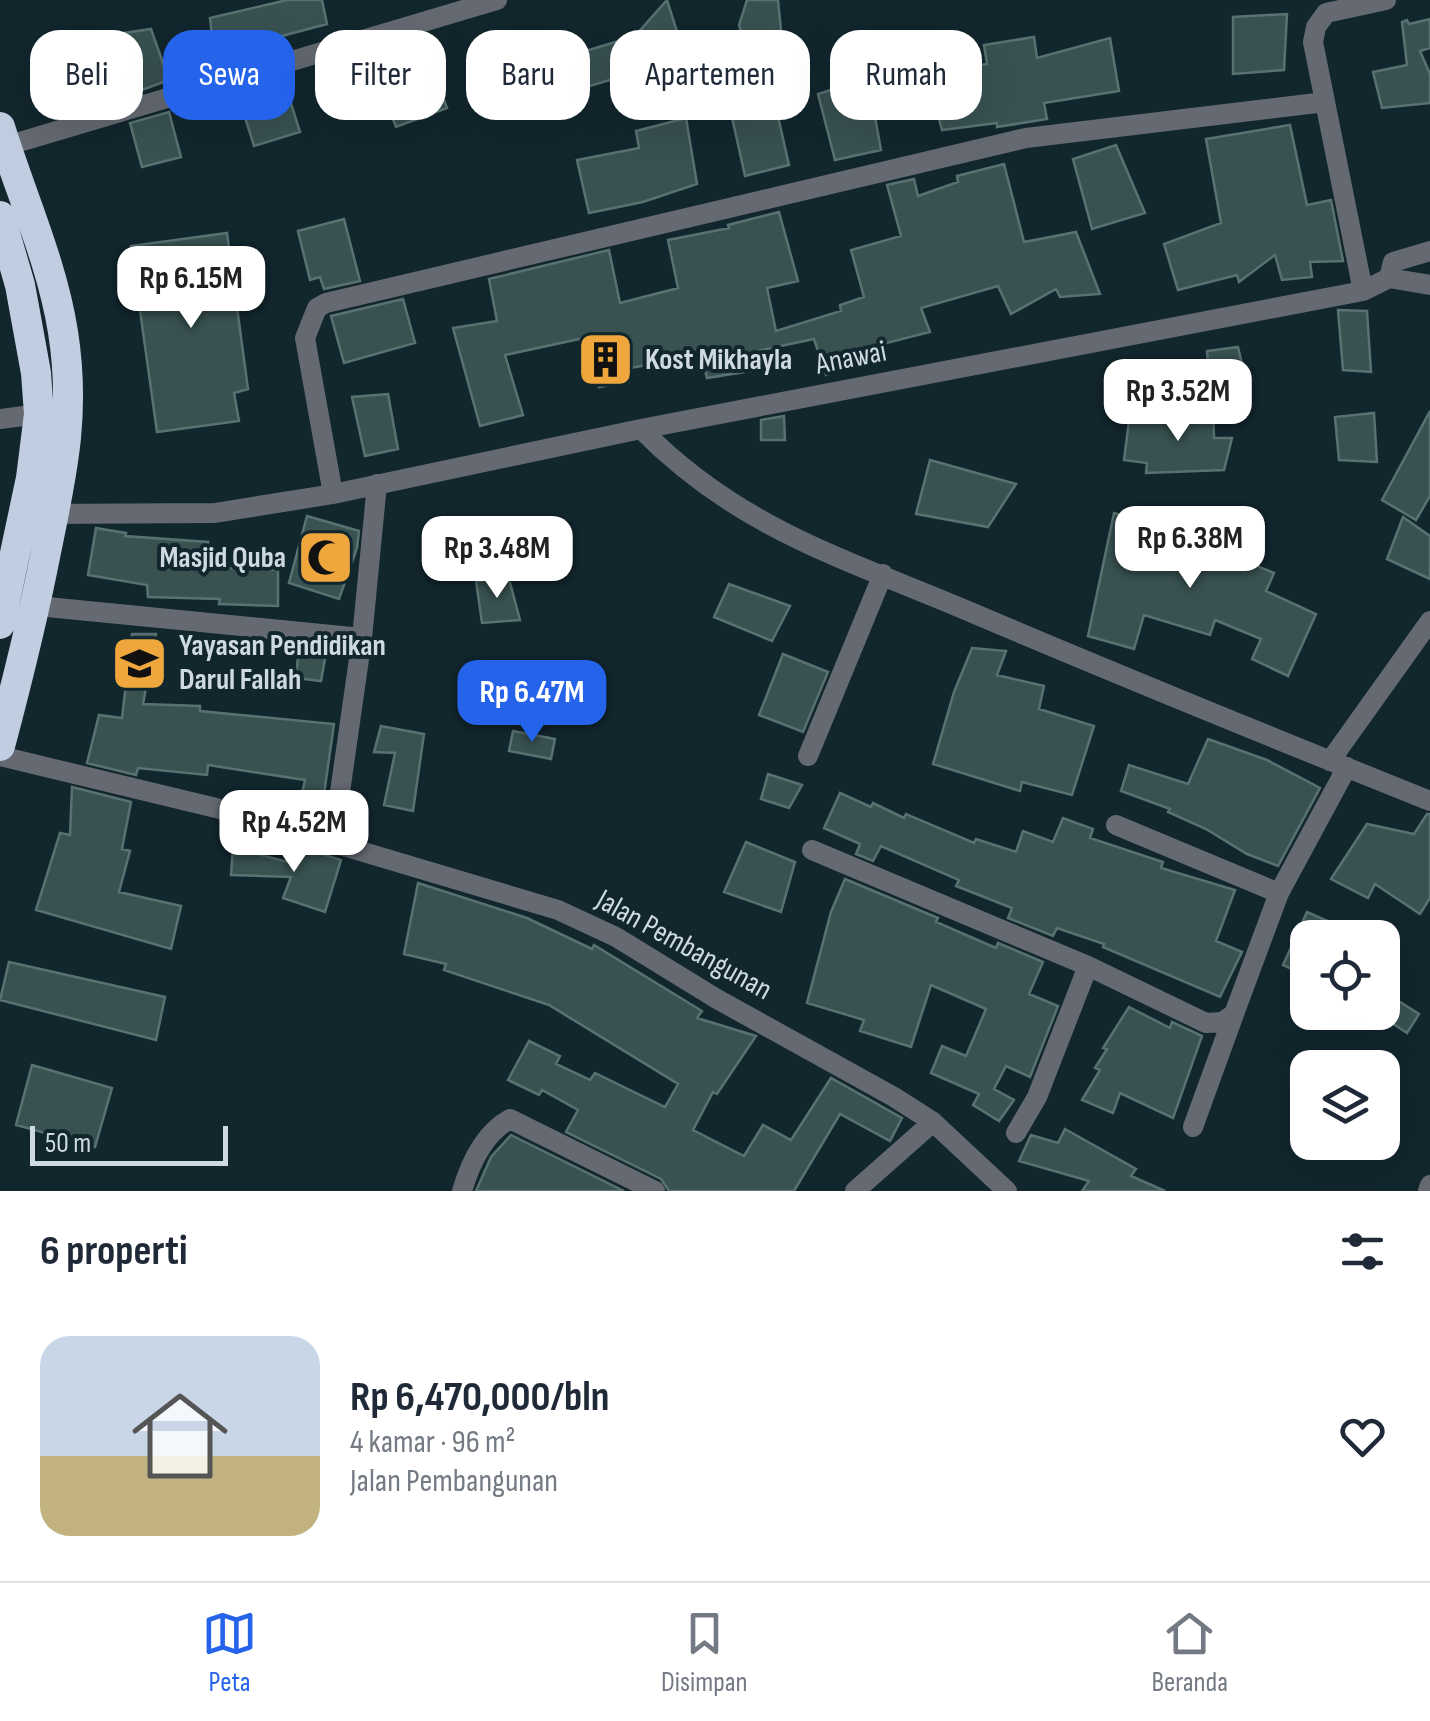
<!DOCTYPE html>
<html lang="id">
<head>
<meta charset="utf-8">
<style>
	:root { --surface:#fff; --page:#f2f2f3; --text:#1f2937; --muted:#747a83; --line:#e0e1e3; --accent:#2563eb }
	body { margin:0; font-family:"Sofia Sans Condensed",sans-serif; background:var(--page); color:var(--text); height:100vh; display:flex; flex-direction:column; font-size:38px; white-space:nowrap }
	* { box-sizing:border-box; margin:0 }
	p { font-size:32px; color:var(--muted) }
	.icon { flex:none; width:55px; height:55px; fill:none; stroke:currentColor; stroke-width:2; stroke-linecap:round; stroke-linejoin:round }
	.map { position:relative; height:1191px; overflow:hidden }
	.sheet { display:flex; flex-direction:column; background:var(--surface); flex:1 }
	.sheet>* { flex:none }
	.banner { position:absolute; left:30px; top:30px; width:1370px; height:90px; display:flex; gap:20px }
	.buttons { position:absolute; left:1290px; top:920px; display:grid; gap:20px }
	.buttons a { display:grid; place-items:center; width:110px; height:110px; border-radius:20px; background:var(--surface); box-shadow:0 10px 40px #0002; font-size:50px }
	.scale { position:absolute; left:30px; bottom:25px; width:198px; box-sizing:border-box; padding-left:10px; border:5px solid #cedae0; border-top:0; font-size:28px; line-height:35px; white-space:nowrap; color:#cedae0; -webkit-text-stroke:8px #12262e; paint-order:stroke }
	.price { position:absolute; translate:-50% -85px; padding:0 22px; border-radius:20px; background:#fff; color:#222; font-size:32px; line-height:65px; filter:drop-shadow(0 2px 5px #0008) }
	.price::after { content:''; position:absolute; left:50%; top:60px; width:30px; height:22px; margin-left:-15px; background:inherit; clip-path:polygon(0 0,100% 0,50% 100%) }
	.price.on { background:var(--accent); color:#fff }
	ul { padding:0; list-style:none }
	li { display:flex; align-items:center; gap:30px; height:250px; padding:0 40px }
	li+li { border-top:2px solid var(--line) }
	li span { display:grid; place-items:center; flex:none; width:280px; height:200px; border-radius:30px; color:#555 }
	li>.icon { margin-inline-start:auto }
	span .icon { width:120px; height:120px; fill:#fffc; stroke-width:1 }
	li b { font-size:42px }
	h2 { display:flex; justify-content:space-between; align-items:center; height:120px; padding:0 40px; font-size:42px }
	.pill { padding:0 35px; border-radius:30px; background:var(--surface); box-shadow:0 10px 40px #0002; font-size:35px; line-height:90px }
	.pill.on { background:var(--accent); color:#fff }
	.tab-bar { display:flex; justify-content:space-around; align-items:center; height:140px; border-top:2px solid var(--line); background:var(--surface); font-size:28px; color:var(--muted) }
	.tab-bar a { display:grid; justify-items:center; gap:5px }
	.tab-bar .on { color:var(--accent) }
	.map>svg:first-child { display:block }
	.building { fill:#395151; stroke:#587272; stroke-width:2.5 }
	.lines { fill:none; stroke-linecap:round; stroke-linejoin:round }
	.street { stroke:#656a72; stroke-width:20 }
	.highway { stroke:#c1cee1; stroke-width:30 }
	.labels { text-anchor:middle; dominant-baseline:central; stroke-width:8; stroke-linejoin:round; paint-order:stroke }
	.street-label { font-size:30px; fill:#cedae0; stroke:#12262e }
	.poi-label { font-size:30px; font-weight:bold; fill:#cedae0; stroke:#12262e; text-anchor:start }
</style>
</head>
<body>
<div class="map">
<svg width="1430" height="1191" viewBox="0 0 1430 1191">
	<rect width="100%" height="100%" fill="#12262e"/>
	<path class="building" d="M287 0H322L327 24 214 54 210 18Z
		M667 0 680 41 645 57 643 70 573 91 575 100 494 118 481 56 562 40 566 57 635 36Z
		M747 0H778L781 30 744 41 739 25Z
		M1287 14 1284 70 1233 74V17Z
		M1430 19V48L1420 51 1430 74V103L1382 108 1373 72 1407 65 1402 22 1407 20 1409 24Z
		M151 29 169 80 123 97 122 91 101 96 91 38Z
		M420 37 447 108 396 127 368 55Z
		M1034 37 1037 58 1110 38 1119 91 1044 103 1047 119 997 127V123L942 130 927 73 987 64 984 45Z
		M283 78 300 132 254 146 237 92Z
		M868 78 881 150 835 160 818 94Z
		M775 103 789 165 745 176 731 113Z
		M169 112 181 157 142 167 130 123Z
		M686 118 697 184 643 202 589 213 577 160 639 148 636 131Z
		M1290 125 1307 205 1331 200 1343 261 1310 262 1312 277 1282 280 1275 255 1239 282 1237 275 1178 290 1164 244 1221 223 1206 139Z
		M1116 145 1145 213 1092 229 1073 159Z
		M1004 164 1024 242 1076 232 1100 294 1060 297 1056 289 1011 314 998 286 921 308 930 332 847 353 852 367 826 375 814 339 753 352 757 370 707 378 701 356 624 369 628 382 599 387 584 338 505 355 523 415 480 426 453 328 497 321 489 279 609 250 620 303 678 288 668 240 729 228 728 225 779 212 798 281 767 288 776 331 841 311 840 305 864 297 851 250 901 236 887 185 914 179 918 196 958 182 957 176Z
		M344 219 360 281 324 289 320 277 310 280 298 231Z
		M227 233 248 389 234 393 239 421 157 432 131 246Z
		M403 299 415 343 344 363 331 316Z
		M1338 310 1367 311 1371 372 1343 370Z
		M1238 347 1247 385 1210 387 1207 351Z
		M388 394 398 449 365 456 352 397Z
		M1213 406 1214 438H1232L1224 470 1146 473 1147 463 1124 460 1129 421 1177 419Z
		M1430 411V496L1416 520 1382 500Z
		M1374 413 1377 462 1339 460 1335 417Z
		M784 416 785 440H761V420Z
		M930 460 1016 484 988 527 916 514Z
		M1143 510 1215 542 1213 548 1274 573 1266 591 1316 614 1288 676 1252 659 1261 639 1215 620 1210 635 1144 615 1134 649 1088 636 1114 513 1142 520Z
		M307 516 359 531 357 548 339 599 289 583Z
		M1403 517 1430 536V579L1387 559Z
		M96 528 126 533 125 536 208 542 205 567 278 570V606L219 604 220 599 148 597 147 585 88 575Z
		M509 579 520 620 482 623 476 581Z
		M729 584 790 606 772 641 714 617Z
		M132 634H156L143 704 200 706V711L334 724 321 815 298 811 305 780 208 765 207 775 138 768 136 775 87 763 99 715 122 718Z
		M299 646 327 648 321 681 296 678Z
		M972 648 1006 651 997 675 1044 686 1039 709 1094 726 1072 795 1022 782 1020 791 933 764 954 692Z
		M783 654 828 672 803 732 759 715Z
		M381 726 424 734 413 811 384 805 395 753 374 752Z
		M513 731 555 739 551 759 509 751Z
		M1208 739 1267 760 1320 788 1278 866 1247 854 1206 829 1168 812 1170 809 1121 791 1129 765 1188 784Z
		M768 774 802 785 789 808 761 799Z
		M72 787 131 802 122 849 130 851 119 892 181 906 171 949 36 910 60 833 70 835Z
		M840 793 871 807 873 803 904 818 906 814 974 843 976 839 1016 852 1023 831 1053 842 1063 818 1093 829 1090 838 1163 862 1161 868 1235 890 1216 941 1242 952 1220 997 1103 947 1104 944 1057 928 1053 936 1008 918 1012 908 956 886 959 880 881 846 873 861 856 854 860 844 824 828Z
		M1427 814H1430V898L1420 914 1375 884 1368 898 1331 879 1367 824 1414 834Z
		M746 842 795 862 781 912 724 892Z
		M233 848 296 864 303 848 341 860 325 912 283 898 291 877 231 875Z
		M845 879 938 918 936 922 996 948 998 943 1043 962 1029 994 1058 1006 1030 1077 1006 1066 994 1089 1014 1100 999 1121 973 1105 979 1094 931 1073 942 1046 966 1056 986 1009 931 985 911 1047 860 1031 864 1020 807 1003 831 912Z
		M418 883 527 918 592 949 594 945 702 1011 697 1018 756 1036 717 1094 713 1092 693 1130 744 1156 763 1125 791 1140 831 1078 902 1118 890 1141 840 1114 794 1191H669L661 1179 566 1132 578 1110 542 1090 539 1095 508 1080 529 1041 560 1056 556 1064 590 1080 595 1073 665 1107 678 1084 549 1005 444 970 446 964 404 954Z
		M1307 912 1366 938H1308V976L1283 965Z
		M9 962 165 997 156 1040 0 1000Z
		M1389 995 1419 1014 1407 1033 1377 1013 1382 1012V1005Z
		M1129 1007 1170 1028 1172 1022 1202 1036 1173 1118 1120 1093 1113 1113 1082 1100 1100 1070 1095 1068 1107 1049 1103 1048Z
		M32 1065 112 1088 95 1147 16 1125Z
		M1065 1129 1136 1169 1131 1176 1165 1191H1082L1089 1181 1019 1161 1031 1135 1058 1143Z
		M511 1135 624 1191H476L491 1157Z"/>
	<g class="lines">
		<path class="street" d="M6 146 497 0
			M1389 278 1393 262 1430 251
			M1363 291 1389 278 1430 285
			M0 419 39 414
			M641 429C740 530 849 560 975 614 1126 678 1278 740 1430 801
			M333 494 305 338 317 308 326 303 1026 138 1325 102
			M41 514 215 513 333 494 641 429 1363 291 1313 42 1316 27 1326 13 1386 0
			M37 606 362 638 333 841
			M362 638 377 484
			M0 756 216 808 558 910 616 937 717 999 894 1097 933 1122 1007 1191
			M808 756 883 574
			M1330 761 1430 621
			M1116 825 1279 893
			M812 850 1088 966 1206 1023 1222 1022 1234 1014 1279 893 1347 767
			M1193 1127 1234 1014
			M1016 1133 1037 1097 1088 966
			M462 1191C470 1164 484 1133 510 1119L655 1191
			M855 1191 933 1122
			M1428 1191 1430 1185"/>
		<path class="highway" d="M0 127C21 195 52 262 63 332 76 414 62 474 46 552 33 618 17 682 0 746
			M0 216 20 285 36 373 39 414 31 478 0 624"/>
	</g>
	<defs>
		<symbol id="building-square" viewBox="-11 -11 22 22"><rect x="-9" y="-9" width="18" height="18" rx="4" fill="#efa73d" stroke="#12262e"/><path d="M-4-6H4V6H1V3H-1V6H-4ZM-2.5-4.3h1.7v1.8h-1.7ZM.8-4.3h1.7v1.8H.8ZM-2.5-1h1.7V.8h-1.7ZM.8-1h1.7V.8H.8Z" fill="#111"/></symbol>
		<symbol id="mosque-square" viewBox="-11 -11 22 22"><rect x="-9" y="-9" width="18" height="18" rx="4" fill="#efa73d" stroke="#12262e"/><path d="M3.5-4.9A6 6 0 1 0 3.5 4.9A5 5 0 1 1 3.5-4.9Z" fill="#111"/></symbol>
		<symbol id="school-square" viewBox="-11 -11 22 22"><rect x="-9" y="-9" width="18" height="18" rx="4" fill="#efa73d" stroke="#12262e"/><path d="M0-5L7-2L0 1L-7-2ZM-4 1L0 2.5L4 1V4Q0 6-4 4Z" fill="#111"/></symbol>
	</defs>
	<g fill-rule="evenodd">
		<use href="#building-square" x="574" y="328" width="63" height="63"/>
		<use href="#mosque-square" x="294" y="526" width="63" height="63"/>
		<use href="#school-square" x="108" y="632" width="63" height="63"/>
	</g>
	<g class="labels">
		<g class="street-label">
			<text transform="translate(851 358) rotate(-11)">Anawai</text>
			<text transform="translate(684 945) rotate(29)">Jalan Pembangunan</text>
		</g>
		<g class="poi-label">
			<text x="645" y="360">Kost Mikhayla</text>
			<text x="286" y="558" text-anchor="end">Masjid Quba</text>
			<text x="179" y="646">Yayasan Pendidikan<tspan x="179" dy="34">Darul Fallah</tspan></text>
		</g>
	</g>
</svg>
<div class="buttons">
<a><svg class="icon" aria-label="locate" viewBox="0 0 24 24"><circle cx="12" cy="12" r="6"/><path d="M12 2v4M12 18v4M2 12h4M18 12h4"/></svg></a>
<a><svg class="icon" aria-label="layers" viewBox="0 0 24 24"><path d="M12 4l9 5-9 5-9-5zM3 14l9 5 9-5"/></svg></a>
</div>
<div class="scale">50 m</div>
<b class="price" style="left:191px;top:331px">Rp 6.15M</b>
<b class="price" style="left:1178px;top:444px">Rp 3.52M</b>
<b class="price" style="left:1190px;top:591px">Rp 6.38M</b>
<b class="price" style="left:497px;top:601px">Rp 3.48M</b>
<b class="price on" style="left:532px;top:745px">Rp 6.47M</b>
<b class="price" style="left:294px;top:875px">Rp 4.52M</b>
<div class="banner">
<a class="pill">Beli</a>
<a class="pill on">Sewa</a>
<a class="pill">Filter</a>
<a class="pill">Baru</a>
<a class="pill">Apartemen</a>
<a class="pill">Rumah</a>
</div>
</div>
<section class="sheet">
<h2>6 properti<svg class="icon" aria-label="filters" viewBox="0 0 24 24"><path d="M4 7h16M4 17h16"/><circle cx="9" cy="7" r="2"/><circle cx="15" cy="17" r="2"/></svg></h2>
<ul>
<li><span style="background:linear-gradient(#c9d6e8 60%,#c2b280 0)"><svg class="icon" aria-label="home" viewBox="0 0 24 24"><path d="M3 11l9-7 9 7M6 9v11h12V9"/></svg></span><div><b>Rp 6,470,000/bln</b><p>4 kamar · 96 m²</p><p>Jalan Pembangunan</p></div><svg class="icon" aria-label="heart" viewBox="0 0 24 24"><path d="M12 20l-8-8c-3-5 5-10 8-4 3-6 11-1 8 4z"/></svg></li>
</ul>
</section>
<nav class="tab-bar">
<a class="on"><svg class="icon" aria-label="map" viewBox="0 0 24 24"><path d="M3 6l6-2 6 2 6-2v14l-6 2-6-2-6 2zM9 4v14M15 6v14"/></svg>Peta</a>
<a><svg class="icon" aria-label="saved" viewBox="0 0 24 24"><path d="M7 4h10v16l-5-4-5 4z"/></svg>Disimpan</a>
<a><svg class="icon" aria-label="home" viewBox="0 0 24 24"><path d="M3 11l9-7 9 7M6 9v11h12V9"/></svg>Beranda</a>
</nav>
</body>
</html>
